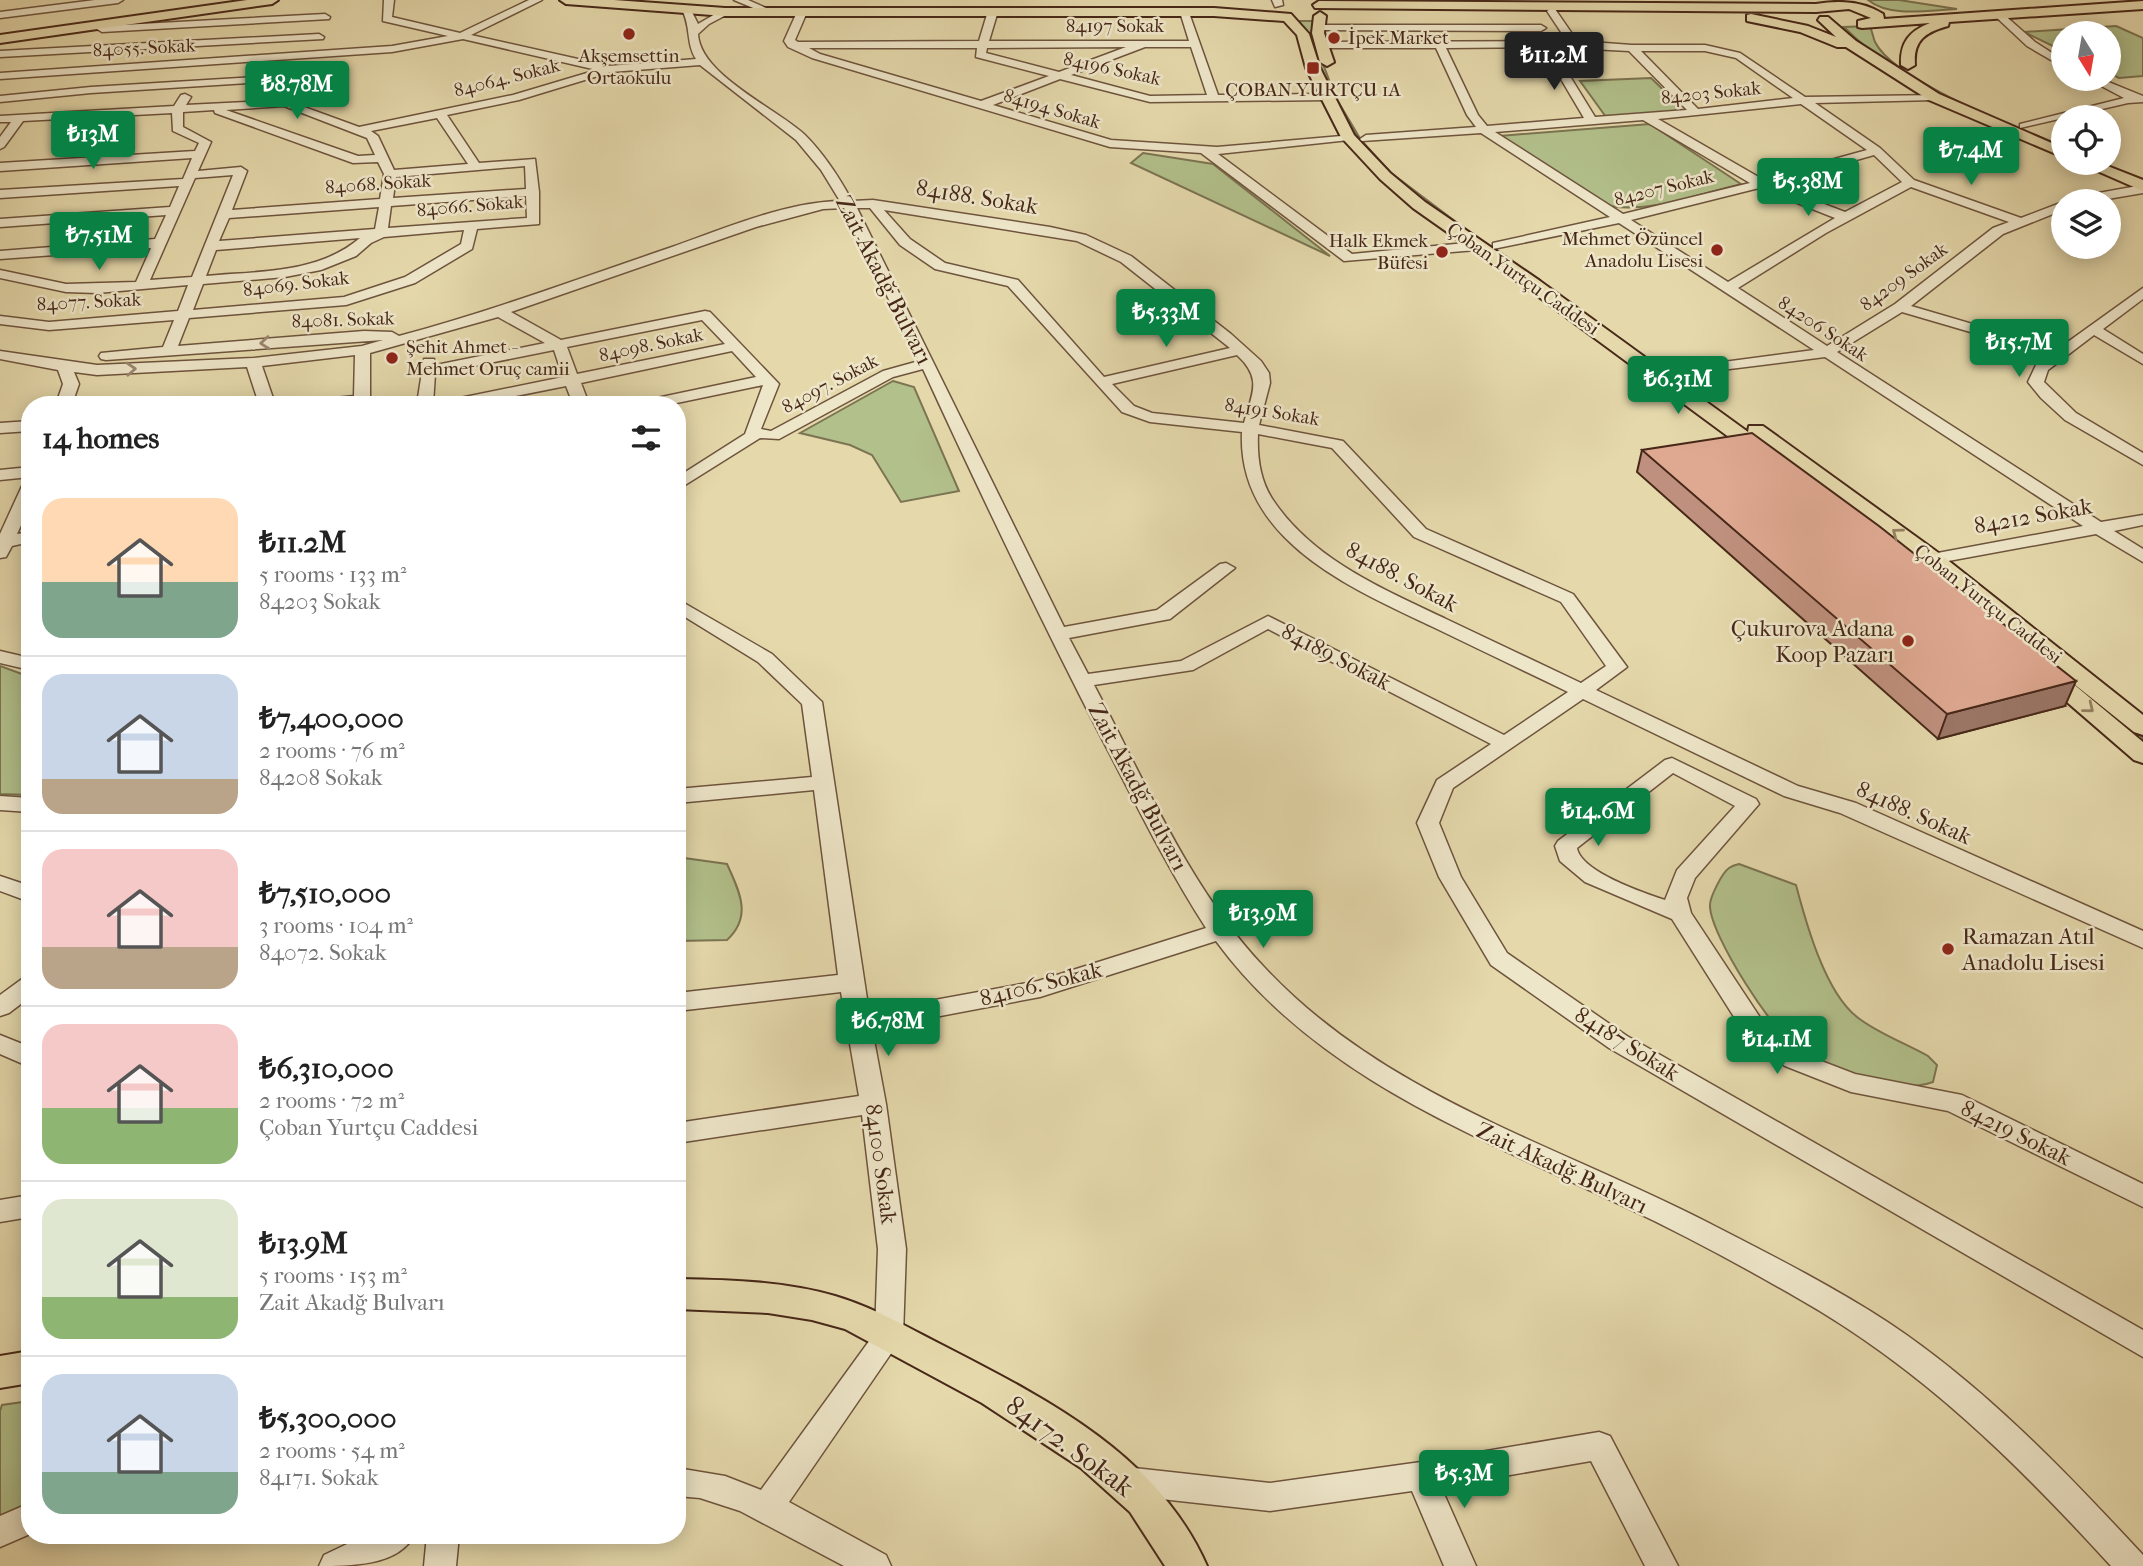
<!DOCTYPE html>
<html lang="en">
<head>
<meta charset="utf-8">
<style>
	:root { --surface:#fff; --page:#f6f6f6; --text:#222; --muted:#767676; --line:#e0e0e0; --accent:#0b8043 }
	body { margin:0; font-family:"IM FELL French Canon",serif; background:var(--page); color:var(--text); height:100vh; display:flex; flex-direction:column; font-size:26px; white-space:nowrap }
	* { box-sizing:border-box; margin:0 }
	p { font-size:23px; color:var(--muted) }
	.icon { flex:none; width:38px; height:38px; fill:none; stroke:currentColor; stroke-width:2; stroke-linecap:round; stroke-linejoin:round }
	.map { position:relative; flex:1; overflow:hidden }
	.details { position:absolute; left:21px; top:396px; width:665px; height:1148px; display:flex; flex-direction:column; background:var(--surface); border-radius:28px; box-shadow:0 4px 18px #0003 }
	.details>* { flex:none }
	.needle { width:46px; rotate:169deg }
	.buttons { position:absolute; left:2051px; top:21px; display:grid; gap:14px }
	.buttons a { display:grid; place-items:center; width:70px; height:70px; border-radius:50%; background:var(--surface); box-shadow:0 4px 18px #0003; font-size:35px }
	.price { position:absolute; translate:-50% -60px; padding:0 16px; border-radius:7px; background:var(--accent); color:#fff; font-size:23px; line-height:46px; filter:drop-shadow(0 2px 4px #0008) }
	.price::after { content:''; position:absolute; left:50%; top:42px; width:21px; height:16px; margin-left:-10px; background:inherit; clip-path:polygon(0 0,100% 0,50% 100%) }
	.price.current { background:#222; color:#fff }
	ul { padding:0; list-style:none }
	li { display:flex; align-items:center; gap:21px; height:175px; padding:0 21px }
	li+li { border-top:2px solid var(--line) }
	li span { display:grid; place-items:center; flex:none; width:196px; height:140px; border-radius:21px; color:#555 }
	li>.icon { margin-inline-start:auto }
	span .icon { width:84px; height:84px; fill:#fffc; stroke-width:1 }
	li b { font-size:30px }
	h2 { display:flex; justify-content:space-between; align-items:center; height:84px; padding:0 21px; font-size:30px }
	.map>svg:first-child { display:block }
	.green { fill:#b2c08b; stroke:#7c7452; stroke-width:2 }
	.lines { fill:none; stroke-linecap:round; stroke-linejoin:round }
	.minor-casing { stroke:#6e543d; stroke-width:3 }
	.major-casing { stroke:#472818; stroke-width:4 }
	.minor { fill:#eee6c9; fill-rule:evenodd }
	.major { fill:#e5d9ac; fill-rule:evenodd }
	.wall { fill:#bf907d; stroke:#472818; stroke-width:2 }
	.shaded-wall { fill:#9b7666; stroke:#472818; stroke-width:2 }
	.building { fill:#dea891; stroke:#472818; stroke-width:2 }
	.oneway { stroke:#9a8770 }
	.oneway2 { stroke:#968062 }
	.poi-dot { fill:#8f2418; stroke:#eee6c9; stroke-width:2.5 }
	.labels { text-anchor:middle; dominant-baseline:central; stroke-width:5; stroke-linejoin:round; paint-order:stroke }
	.far-street-label { font-size:19px; fill:#472818; stroke:#eee6c9 }
	.far-poi-label { font-size:19px; fill:#472818; stroke:#eee6c9; text-anchor:start }
	.street-label { font-size:23px; fill:#472818; stroke:#eee6c9 }
	.poi-label { font-size:23px; fill:#472818; stroke:#eee6c9; text-anchor:end }
	.near-street-label { font-size:28px; fill:#472818; stroke:#eee6c9 }
</style>
</head>
<body>
<div class="map">
<svg width="2143" height="1566" viewBox="0 0 2143 1566">
	<rect width="100%" height="100%" fill="#e5d9ac"/>
	<filter id="stains"><feTurbulence type="fractalNoise" baseFrequency=".00286" numOctaves="4"/><feColorMatrix values="0 0 0 0 .2 0 0 0 0 .09 0 0 0 0 .02 0 0 0 .5 -.17"/></filter>
	<radialGradient id="worn" r=".72"><stop offset=".6" stop-color="#630" stop-opacity="0"/><stop offset="1" stop-color="#630" stop-opacity=".3"/></radialGradient>
	<path class="green" d="M1868 0H1899L1957 9C1930 10 1890 18 1868 0Z
		M1296 21H1314L1312 35 1336 98 1361 140 1390 172 1464 228 1758 439 2133 729 2143 738V743L2074 686 1434 210C1391 176 1360 148 1334 98 1320 72 1317 42 1296 21Z
		M1870 26C1872 31 1873 37 1875 42 1895 82 2021 129 2063 146V149C1986 118 1903 87 1844 27Z
		M2116 26 2143 38V76L2119 78 2109 73V33H2063V51L2024 32Z
		M1651 78 1676 102 1679 109 1668 114 1606 117 1580 81Z
		M1650 124 1741 184C1699 194 1652 213 1609 206L1499 136Z
		M1143 153 1213 164 1330 256 1131 163Z
		M893 381 914 387 959 491 901 502 872 455 850 445 800 433Z
		M0 666 30 677V795L0 794Z
		M677 857 727 864C739 891 753 916 727 940L677 941Z
		M1739 864 1796 885C1806 923 1825 992 1857 1017 1877 1033 1905 1043 1928 1056L1937 1065 1933 1082C1892 1096 1837 1074 1801 1052 1776 1037 1709 934 1710 905 1710 897 1722 873 1729 868 1732 866 1735 865 1739 864Z
		M30 1401V1504L0 1518V1411L2 1405Z"/>
	<g class="lines">
		<defs>
			<path id="minor" d="M95 0H123L118 3 0 18V12Z
				M384 0H394L392 17 460 33 529 0H542L471 35 609 66 696 59C686 44 691 26 682 10L690 8 698 24 722 10H728V14L709 24 698 34C700 75 776 108 805 135 824 154 839 177 852 201L873 200 1050 227 1086 235 1131 256 1231 334 1261 361 1269 373 1270 383 1259 425 1343 441 1426 529 1573 594 1627 667 1596 690 1798 786 1856 803 2143 931V948L1840 813 1784 796 1583 699 1453 788 1439 823 1461 877 1507 953 1627 1036 2143 1330V1357L1609 1048 1491 965 1439 877 1417 823 1437 780 1491 744 1268 629 1193 670 1094 685C1145 781 1189 888 1264 967 1383 1095 1554 1144 1705 1221 1767 1253 1831 1285 1889 1323 1985 1387 2065 1471 2143 1555V1566H2111C2018 1464 1922 1369 1801 1300 1744 1267 1685 1235 1625 1207 1477 1136 1317 1078 1216 941L1040 997 872 1029 886 1104 906 1249 903 1336 789 1502 886 1555 891 1566H844L740 1511 700 1498 677 1496V1468L725 1476 761 1490 875 1333 878 1249 862 1115 677 1143V1123L859 1096 841 992 677 1011V993L838 975 814 790 677 803V789L812 777 802 704 758 662 677 612V599L772 654 822 702 869 1012 1038 981 1206 928C1166 866 1135 802 1101 737 1039 616 980 493 923 369L893 377 779 439 760 438 685 485 677 481 679 476 745 434 763 385 672 404H644L652 399 756 377 732 351 581 383 589 404H573L566 386 476 404H447L455 399 563 377 554 350 435 374 433 404H417L424 359H434L436 365 545 343 498 317 370 353V404H318L326 399 354 396 355 355 262 366 275 404H259L247 367 97 375 74 372 79 384 72 404H56L63 384 58 370 0 359V351L97 365 253 358 362 346 383 340 106 360 101 359 99 356 101 353 163 347 174 320 49 330 0 324V316L49 322 178 311 188 285 97 293 66 292 0 278V270L66 284 136 282 151 248 0 259V251L155 239 166 215 0 227V219L170 207 179 186 0 198V190L183 179 192 158 0 171V163L195 151 199 143 173 131 172 113 23 121 4 147 0 149V137L11 122H0V116L174 106 181 95 185 94 191 97 186 105 285 100 359 127 513 95 597 70 463 39 392 52 0 79V73L392 46 448 36 383 21ZM700 65 796 140 821 170 840 201C786 202 723 229 672 247 581 278 492 311 399 336L392 332 364 331 178 346 189 318 346 305 415 283 472 249 477 229 539 224V192L535 159 479 163 447 115 519 100 611 72ZM284 106 367 138 375 155 358 156 226 110ZM214 110 215 113 353 163 378 162 384 174 380 199 232 210 247 171 241 167 198 171 211 142 183 127V112ZM437 118 468 164 394 170 378 136 371 131ZM525 166 526 189 393 198 396 177ZM233 175 192 277 150 280 195 178ZM526 196 527 218 388 228 391 206ZM379 207 375 229 219 241 229 218ZM844 208 919 361 883 371 771 431 761 429 779 384 710 312 705 311 561 340 511 312 756 227 823 209ZM857 208H870L900 245 935 269 1008 286 1122 412 1150 422 1242 432C1237 540 1351 588 1433 627 1478 649 1523 670 1568 692L1504 735 1268 616 1181 661 1088 674 1069 638 1170 619 1235 568 1226 563 1220 564 1157 610 1064 627ZM884 210 1077 241 1121 262 1230 348 1104 377 1018 280 945 263 910 239ZM464 230 461 244 405 277 344 297 193 310 203 284 285 277 321 270 356 256 371 243 384 237ZM360 238C318 274 258 271 206 276L216 250ZM702 320 725 344 577 374 567 347ZM1237 355C1263 379 1252 393 1244 423L1152 413 1134 406 1112 384ZM1258 434 1332 448 1414 537 1561 602 1606 666 1581 683C1536 662 1491 640 1446 619 1383 589 1313 560 1273 500 1260 481 1257 457 1258 434Z
				M734 0H748L766 8 758 10Z
				M1272 0H1282L1283 5 1275 7Z
				M993 8 998 11 989 41H1189L1180 12 1188 10 1218 95 1327 94 1333 97 1327 100 1150 102 1060 79 993 105 1111 140 1217 147 1353 135 1355 137 1349 140 1218 154 1352 254 1476 242 1483 246 1476 250 1344 261 1201 153 1110 147 812 58 788 47 784 41 797 12 802 9 807 12 795 40 798 42 979 41 988 11ZM1126 47 1059 72 986 53 987 48ZM1145 47H1191L1207 95 1150 96 1071 75ZM809 48H977L976 57 1049 76 981 101 820 54Z
				M1552 8 1555 9 1577 41 1632 45H1705L1740 53 1805 97 1938 95 1940 97 1934 100 1815 103 1880 148 1914 180 2021 218 2063 202V210L2003 234 1911 306 2058 349 2143 288V299L2103 329 2143 354V364L2094 335 2048 370 2044 382 2076 413 2143 453V465L2065 420 2041 398 2028 382 2036 365 2049 355 1902 312 1837 352 2101 522 2143 515V525L2114 531 2143 549V562L2096 534 1932 564 1926 563 1923 559 1926 555 1932 554 2083 526 1825 357 1673 376 1670 373 1673 370 1678 368 1814 350 1619 223 1493 249V243L1610 217 1481 133 1362 141 1360 139 1366 135 1476 127 1467 115 1436 48H1322L1317 45 1322 42 1567 41 1547 11ZM1542 47 1584 118 1487 126 1478 115 1446 48ZM1552 47 1629 51 1687 110 1595 117ZM1641 51H1705L1736 58 1793 98 1698 109ZM1801 104 1867 150 1762 179 1658 119ZM1643 120 1750 183 1623 214 1495 132ZM1874 155 1902 182 1845 212 1772 184ZM1911 187 2009 222 1993 228 1895 304 1827 346 1738 288 1826 233ZM1759 188 1835 218 1728 282 1631 220Z
				M1995 12H2001L2035 42 2063 60V67L2027 46 1995 16Z
				M325 14 330 17 329 19 102 32 92 26 97 23 104 26Z
				M1320 25H1541L1546 28 1541 31 1316 30V26Z
				M319 34 324 37 323 39 0 57V51Z
				M324 73 328 74V78L91 93 0 102V96L91 87Z
				M2088 79H2101L2143 96V102L2128 103 2020 128V124L2124 98Z
				M2143 185V193L2096 201H2070L2076 197Z
				M30 421V431L0 433V423Z
				M30 467V477L0 480V470Z
				M30 481V506L17 534 30 532V542L12 546 6 557 0 558V534L22 486Z
				M0 651 30 658V670L0 663Z
				M1672 758 1756 799 1759 804 1695 878 1687 898 1691 913 1761 1019 1778 1037 1803 1054 1855 1074 1962 1095 2143 1184V1207L1948 1111 1851 1092 1785 1066 1760 1049 1743 1031 1672 919 1585 882 1560 861 1555 846 1558 841 1665 760ZM1673 773 1735 806 1677 870 1665 900C1644 893 1581 872 1577 848Z
				M0 796 30 798V812L0 810Z
				M0 876 30 886V902L0 891Z
				M30 977V997L9 1013 0 1016V995L22 979Z
				M0 1035 30 1047V1067L0 1054Z
				M30 1195V1217L0 1222V1200Z
				M1599 1432 1610 1436 1678 1566H1645L1591 1461 1441 1487 1476 1566H1444L1412 1491 1270 1511 1125 1495 1114 1491 1109 1481 1114 1471 1125 1467 1270 1483 1421 1462Z
				M30 1503V1534L0 1547V1516Z
				M366 1535H414C399 1566 349 1566 319 1566L324 1555Z
				M427 1535H459L456 1566H424Z"/>
			<path id="major" d="M247 0H278L272 4 0 43V35Z
				M560 0H614L725 8H1214L1291 14 1309 34 1320 68 1354 135 1390 173 1425 202 1540 281 1748 432 1749 426H1763L1940 554 2143 715V735L2134 732 2059 672 2143 742V763L2134 760 2031 671 2034 666H2051L1924 564 1776 454 1774 460H1760L1528 289 1413 208 1380 179 1341 137 1306 68 1297 35 1284 21 1214 16H725L566 4Z
				M1319 1 1816 4C1839 0 1863 1 1883 14L1884 19 2143 1V9L1949 22 1948 26C1926 32 1913 40 1915 65L1908 69 1901 65C1900 43 1909 31 1930 23L1862 28 1858 27V21L1871 18 1849 9 1816 12 1315 8 1313 5Z
				M1320 12 1326 16 1324 33 1334 62 1327 66 1320 62 1312 33 1314 16Z
				M1751 14 1808 26 1836 37 1818 20 1820 17H1828L1856 41 1939 94 2063 148V157L1929 100 1846 47H1837L1800 32 1747 21V15Z
				M2079 163H2100L2143 180V191Z
				M677 1279C730 1280 784 1281 835 1296 876 1308 912 1330 950 1349 1051 1401 1159 1457 1207 1566H1165L1130 1512 1081 1468 982 1403 845 1329 812 1320 768 1313 677 1309Z
				M30 1351V1383L0 1388V1356Z"/>
		</defs>
		<use href="#minor" class="minor-casing"/>
		<use href="#major" class="major-casing"/>
		<use href="#minor" class="minor"/>
		<use href="#major" class="major"/>
	</g>
	<path class="wall" d="M1642 450 2065 706 1938 739 1637 472Z"/>
	<path class="shaded-wall" d="M2076 681 2065 706 1938 739 1947 714Z"/>
	<path class="building" d="M1752 433 1879 526 2076 681 1947 714 1642 450Z"/>
	<defs><path id="oneway-chevron" d="M-2-3.5L2.5 0L-2 3.5" fill="none" stroke-width="1.6" stroke-linecap="round" stroke-linejoin="round" transform="scale(1.75)"/></defs>
	<g class="oneway">
		<use href="#oneway-chevron" transform="translate(265 343) rotate(175)"/>
		<use href="#oneway-chevron" transform="translate(131 369) rotate(-3)"/>
	</g>
	<g class="oneway2">
		<use href="#oneway-chevron" transform="translate(1897 533) rotate(-143)"/>
		<use href="#oneway-chevron" transform="translate(2089 708) rotate(39)"/>
	</g>
	<g class="poi-dot">
		<circle cx="629" cy="34" r="7"/>
		<circle cx="1334" cy="38" r="7"/>
		<rect x="1306" y="61" width="14" height="14" rx="3.5"/>
		<circle cx="1717" cy="250" r="7"/>
		<circle cx="1442" cy="252" r="7"/>
		<circle cx="392" cy="358" r="7"/>
		<circle cx="1908" cy="641" r="7"/>
		<circle cx="1948" cy="949" r="7"/>
	</g>
	<g class="labels">
		<g class="far-street-label">
			<text x="1115" y="26">84197 Sokak</text>
			<text transform="translate(144 48) rotate(-3)">84055. Sokak</text>
			<text transform="translate(1112 69) rotate(12)">84196 Sokak</text>
			<text transform="translate(507 78) rotate(-14)">84064. Sokak</text>
			<text transform="translate(1711 93) rotate(-6)">84203 Sokak</text>
			<text transform="translate(1052 109) rotate(16)">84194 Sokak</text>
			<text transform="translate(378 184) rotate(-4)">84068. Sokak</text>
			<text transform="translate(1664 188) rotate(-14)">84207 Sokak</text>
			<text transform="translate(470 206) rotate(-5)">84066. Sokak</text>
			<text transform="translate(1904 277) rotate(-36)">84209 Sokak</text>
			<text transform="translate(1523 279) rotate(35)">Çoban Yurtçu Caddesi</text>
			<text transform="translate(296 284) rotate(-7)">84069. Sokak</text>
			<text transform="translate(89 302) rotate(-3)">84077. Sokak</text>
			<text transform="translate(343 320) rotate(-2)">84081. Sokak</text>
			<text transform="translate(1823 329) rotate(33)">84206 Sokak</text>
			<text transform="translate(651 345) rotate(-12)">84098. Sokak</text>
			<text transform="translate(830 384) rotate(-28)">84097. Sokak</text>
			<text transform="translate(1272 412) rotate(9)">84191 Sokak</text>
			<text transform="translate(1988 604) rotate(38)">Çoban Yurtçu Caddesi</text>
		</g>
		<g class="far-poi-label">
			<text x="1348" y="38">İpek Market</text>
			<text x="629" y="56" text-anchor="middle">Akşemsettin<tspan x="629" dy="22">Ortaokulu</tspan></text>
			<text x="1313" y="90" text-anchor="middle">ÇOBAN YURTÇU 1A</text>
			<text x="1703" y="239" text-anchor="end">Mehmet Özüncel<tspan x="1703" dy="22">Anadolu Lisesi</tspan></text>
			<text x="1428" y="241" text-anchor="end">Halk Ekmek<tspan x="1428" dy="22">Büfesi</tspan></text>
			<text x="406" y="347">Şehit Ahmet -<tspan x="406" dy="22">Mehmet Oruç camii</tspan></text>
		</g>
		<g class="street-label">
			<text transform="translate(977 197) rotate(9)">84188. Sokak</text>
			<text transform="translate(884 280) rotate(63)">Zait Akadğ Bulvarı</text>
			<text transform="translate(2033 516) rotate(-10)">84212 Sokak</text>
			<text transform="translate(1402 577) rotate(28)">84188. Sokak</text>
			<text transform="translate(1336 657) rotate(27)">84189 Sokak</text>
			<text transform="translate(1138 787) rotate(62)">Zait Akadğ Bulvarı</text>
			<text transform="translate(1914 813) rotate(24)">84188. Sokak</text>
			<text transform="translate(1041 984) rotate(-14)">84106. Sokak</text>
			<text transform="translate(1627 1044) rotate(32)">84187 Sokak</text>
			<text transform="translate(2016 1133) rotate(26)">84219 Sokak</text>
			<text transform="translate(881 1164) rotate(82)">84100 Sokak</text>
			<text transform="translate(1562 1168) rotate(25)">Zait Akadğ Bulvarı</text>
		</g>
		<g class="poi-label">
			<text x="1894" y="628">Çukurova Adana<tspan x="1894" dy="26">Koop Pazarı</tspan></text>
			<text x="1962" y="936" text-anchor="start">Ramazan Atıl<tspan x="1962" dy="26">Anadolu Lisesi</tspan></text>
		</g>
		<g class="near-street-label">
			<text transform="translate(1070 1446) rotate(36)">84172. Sokak</text>
		</g>
	</g>
	<rect width="100%" height="100%" filter="url(#stains)"/>
	<rect width="100%" height="100%" fill="url(#worn)"/>
</svg>
<div class="buttons">
<a><svg class="needle" viewBox="-14 -14 28 28"><path d="M0-13l5 13h-10z" fill="#e53935"/><path d="M0 13l5-13h-10z" fill="#767676"/></svg></a>
<a><svg class="icon" aria-label="locate" viewBox="0 0 24 24"><circle cx="12" cy="12" r="6"/><path d="M12 2v4M12 18v4M2 12h4M18 12h4"/></svg></a>
<a><svg class="icon" aria-label="layers" viewBox="0 0 24 24"><path d="M12 4l9 5-9 5-9-5zM3 14l9 5 9-5"/></svg></a>
</div>
<b class="price current" style="left:1554px;top:92px">₺11.2M</b>
<b class="price" style="left:297px;top:121px">₺8.78M</b>
<b class="price" style="left:93px;top:171px">₺13M</b>
<b class="price" style="left:1971px;top:187px">₺7.4M</b>
<b class="price" style="left:1808px;top:218px">₺5.38M</b>
<b class="price" style="left:99px;top:272px">₺7.51M</b>
<b class="price" style="left:1166px;top:349px">₺5.33M</b>
<b class="price" style="left:2019px;top:379px">₺15.7M</b>
<b class="price" style="left:1678px;top:416px">₺6.31M</b>
<b class="price" style="left:1598px;top:848px">₺14.6M</b>
<b class="price" style="left:1263px;top:950px">₺13.9M</b>
<b class="price" style="left:888px;top:1058px">₺6.78M</b>
<b class="price" style="left:1777px;top:1076px">₺14.1M</b>
<b class="price" style="left:1464px;top:1510px">₺5.3M</b>
<section class="details">
<h2>14 homes<svg class="icon" aria-label="filters" viewBox="0 0 24 24"><path d="M4 7h16M4 17h16"/><circle cx="9" cy="7" r="2"/><circle cx="15" cy="17" r="2"/></svg></h2>
<ul>
<li><span style="background:linear-gradient(#ffd9b3 60%,#7fa58c 0)"><svg class="icon" aria-label="home" viewBox="0 0 24 24"><path d="M3 11l9-7 9 7M6 9v11h12V9"/></svg></span><div><b>₺11.2M</b><p>5 rooms · 133 m²</p><p>84203 Sokak</p></div></li>
<li><span style="background:linear-gradient(#c9d6e8 75%,#b9a48a 0)"><svg class="icon" aria-label="home" viewBox="0 0 24 24"><path d="M3 11l9-7 9 7M6 9v11h12V9"/></svg></span><div><b>₺7,400,000</b><p>2 rooms · 76 m²</p><p>84208 Sokak</p></div></li>
<li><span style="background:linear-gradient(#f6c9c9 70%,#b9a48a 0)"><svg class="icon" aria-label="home" viewBox="0 0 24 24"><path d="M3 11l9-7 9 7M6 9v11h12V9"/></svg></span><div><b>₺7,510,000</b><p>3 rooms · 104 m²</p><p>84072. Sokak</p></div></li>
<li><span style="background:linear-gradient(#f6c9c9 60%,#8fb573 0)"><svg class="icon" aria-label="home" viewBox="0 0 24 24"><path d="M3 11l9-7 9 7M6 9v11h12V9"/></svg></span><div><b>₺6,310,000</b><p>2 rooms · 72 m²</p><p>Çoban Yurtçu Caddesi</p></div></li>
<li><span style="background:linear-gradient(#dfe7d0 70%,#8fb573 0)"><svg class="icon" aria-label="home" viewBox="0 0 24 24"><path d="M3 11l9-7 9 7M6 9v11h12V9"/></svg></span><div><b>₺13.9M</b><p>5 rooms · 153 m²</p><p>Zait Akadğ Bulvarı</p></div></li>
<li><span style="background:linear-gradient(#c9d6e8 70%,#7fa58c 0)"><svg class="icon" aria-label="home" viewBox="0 0 24 24"><path d="M3 11l9-7 9 7M6 9v11h12V9"/></svg></span><div><b>₺5,300,000</b><p>2 rooms · 54 m²</p><p>84171. Sokak</p></div></li>
</ul>
</section>
</div>
</body>
</html>
